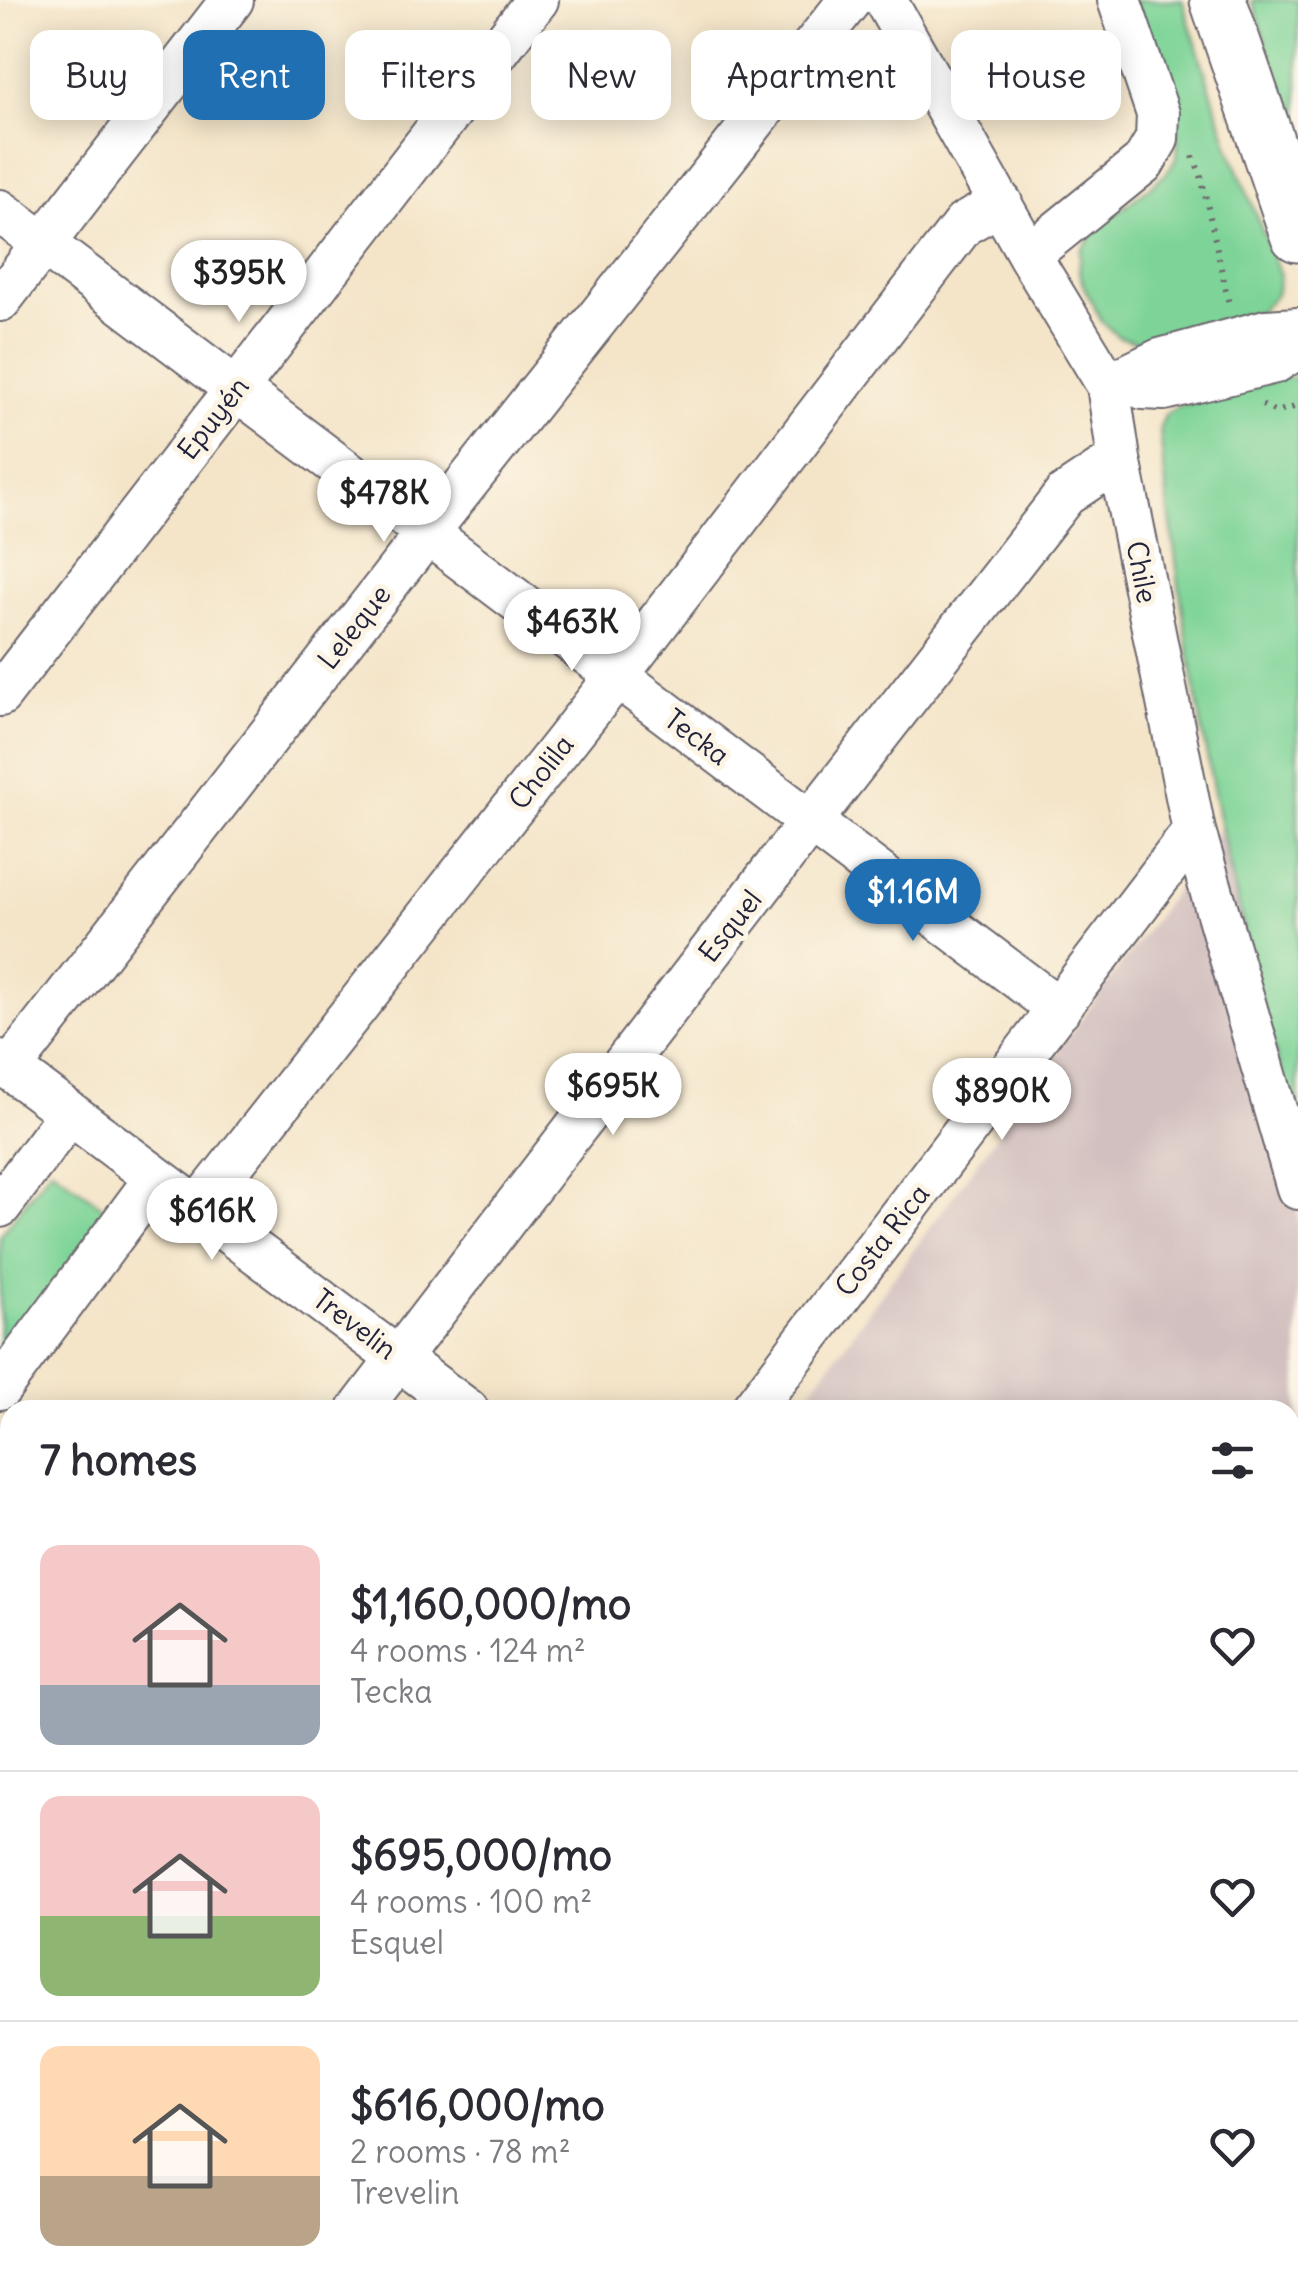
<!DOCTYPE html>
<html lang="en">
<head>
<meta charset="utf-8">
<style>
	:root { --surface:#fff; --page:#f7f7f7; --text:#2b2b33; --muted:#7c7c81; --line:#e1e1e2; --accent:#1f6fb2 }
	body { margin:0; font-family:Delius,sans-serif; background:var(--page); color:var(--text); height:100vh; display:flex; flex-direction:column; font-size:38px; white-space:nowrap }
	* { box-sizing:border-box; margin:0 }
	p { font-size:32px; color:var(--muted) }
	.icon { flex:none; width:55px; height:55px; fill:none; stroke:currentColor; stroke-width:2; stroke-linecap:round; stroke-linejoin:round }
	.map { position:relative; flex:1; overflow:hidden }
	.panel { position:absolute; left:0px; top:1400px; width:1300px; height:892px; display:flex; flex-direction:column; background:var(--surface); border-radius:30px 30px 0 0; box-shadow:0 5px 25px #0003 }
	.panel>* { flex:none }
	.guide { position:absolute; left:30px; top:30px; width:1240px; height:90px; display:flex; gap:20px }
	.price { position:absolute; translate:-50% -85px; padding:0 22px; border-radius:35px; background:#fff; color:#222; font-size:32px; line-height:65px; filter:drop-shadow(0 2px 5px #0008) }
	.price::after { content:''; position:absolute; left:50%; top:60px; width:30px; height:22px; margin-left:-15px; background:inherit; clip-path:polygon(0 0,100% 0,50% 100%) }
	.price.current { background:var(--accent); color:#fff }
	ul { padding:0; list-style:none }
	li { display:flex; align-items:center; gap:30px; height:250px; padding:0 40px }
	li+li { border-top:2px solid var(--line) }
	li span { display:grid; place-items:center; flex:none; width:280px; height:200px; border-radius:20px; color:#555 }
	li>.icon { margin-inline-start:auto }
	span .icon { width:120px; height:120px; fill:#fffc; stroke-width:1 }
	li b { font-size:42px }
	h2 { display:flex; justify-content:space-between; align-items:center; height:120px; padding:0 40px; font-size:42px }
	.tag { padding:0 35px; border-radius:20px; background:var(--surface); box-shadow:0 5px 25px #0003; font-size:35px; line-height:90px }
	.tag.current { background:var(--accent); color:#fff }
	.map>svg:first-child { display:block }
	.industrial { fill:#d2bfbf }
	.green { fill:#7ed498; stroke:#507b6a; stroke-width:2.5 }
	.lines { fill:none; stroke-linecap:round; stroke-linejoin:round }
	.minor-casing { stroke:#6c666d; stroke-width:46 }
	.major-casing { stroke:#6c666d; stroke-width:59 }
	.path { stroke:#6c666d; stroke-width:6; stroke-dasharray:2.5 8; stroke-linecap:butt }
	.minor { stroke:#fff; stroke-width:42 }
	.major { stroke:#fff; stroke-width:55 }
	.labels { text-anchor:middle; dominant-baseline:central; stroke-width:10; stroke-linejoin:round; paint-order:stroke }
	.street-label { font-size:28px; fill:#22223b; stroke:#fcf5e5 }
</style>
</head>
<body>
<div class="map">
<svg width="1298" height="2291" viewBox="0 0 1298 2291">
	<rect width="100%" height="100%" fill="#fcf5e5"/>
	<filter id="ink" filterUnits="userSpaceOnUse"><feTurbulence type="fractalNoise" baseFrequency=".01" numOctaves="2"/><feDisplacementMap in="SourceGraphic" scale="20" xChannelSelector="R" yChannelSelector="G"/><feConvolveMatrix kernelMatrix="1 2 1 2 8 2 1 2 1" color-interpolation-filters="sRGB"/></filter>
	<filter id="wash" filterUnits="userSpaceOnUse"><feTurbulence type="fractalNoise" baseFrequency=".0048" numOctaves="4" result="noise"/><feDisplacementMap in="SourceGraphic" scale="40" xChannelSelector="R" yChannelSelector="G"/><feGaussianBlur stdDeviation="2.25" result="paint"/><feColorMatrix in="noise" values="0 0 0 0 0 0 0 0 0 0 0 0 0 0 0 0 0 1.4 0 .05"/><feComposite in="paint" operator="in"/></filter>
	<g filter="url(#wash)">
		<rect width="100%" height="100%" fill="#f4e5c9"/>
		<path class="industrial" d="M1298 722V2291H0V1980L10 1988V2282H1290V1410H797Z"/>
		<path class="green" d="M1134 0H1182L1230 150 1280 275 1276 295 1260 311 1139 342 1119 337 1102 322 1087 293 1079 271 1081 250 1097 229 1166 174 1177 158 1178 131Z
			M1252 0H1298V143Z
			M1284 377 1298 379V1133C1245 951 1203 766 1178 577 1172 527 1163 477 1160 427L1166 414 1180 406Z
			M51 1168 110 1212 0 1359V1236Z"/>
	</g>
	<g filter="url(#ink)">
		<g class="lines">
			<defs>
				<path id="minor" d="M885 0 1029 255 1108 385 1119 459 1194 831 1298 1188
					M0 211 1059 1009
					M1029 255 1143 163 1157 139 1158 114 1119 0
					M0 300 232 0
					M1108 385 1160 360 1266 331 1298 329
					M1143 388 1164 389 1275 362 1298 347
					M0 695 537 0
					M0 1061 467 1410
					M10 1068 427 533 850 0
					M0 1206 69 1114
					M198 1208 616 677 964 224 1001 203
					M0 1388 156 1178
					M359 1410 810 822 1065 495 1119 459
					M752 1410 1194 831
					M0 1872 10 1879
					M546 2282 557 2291
					M88 2291 94 2282"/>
				<path id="major" d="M1218 0 1298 234"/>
			</defs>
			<use href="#minor" class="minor-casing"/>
			<use href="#major" class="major-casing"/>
			<path class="path" d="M1193 156 1201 176 1229 304
				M1262 405 1276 412 1298 406"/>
			<use href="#minor" class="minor"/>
			<use href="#major" class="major"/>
		</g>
	</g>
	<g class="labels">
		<g class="street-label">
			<text transform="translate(213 418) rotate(-52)">Epuyén</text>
			<text transform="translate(1142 572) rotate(79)">Chile</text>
			<text transform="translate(354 627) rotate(-52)">Leleque</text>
			<text transform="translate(697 737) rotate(37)">Tecka</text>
			<text transform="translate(541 772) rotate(-52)">Cholila</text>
			<text transform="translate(730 926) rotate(-52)">Esquel</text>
			<text transform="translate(882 1240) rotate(-52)">Costa Rica</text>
			<text transform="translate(355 1324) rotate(37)">Trevelin</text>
		</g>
	</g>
</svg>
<b class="price" style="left:239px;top:325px">$395K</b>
<b class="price" style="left:384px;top:545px">$478K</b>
<b class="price" style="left:572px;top:674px">$463K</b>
<b class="price current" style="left:913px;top:944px">$1.16M</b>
<b class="price" style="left:613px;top:1138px">$695K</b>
<b class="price" style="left:1002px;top:1143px">$890K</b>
<b class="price" style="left:212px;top:1263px">$616K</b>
<div class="guide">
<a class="tag">Buy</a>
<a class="tag current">Rent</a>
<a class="tag">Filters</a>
<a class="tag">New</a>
<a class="tag">Apartment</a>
<a class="tag">House</a>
</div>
<section class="panel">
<h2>7 homes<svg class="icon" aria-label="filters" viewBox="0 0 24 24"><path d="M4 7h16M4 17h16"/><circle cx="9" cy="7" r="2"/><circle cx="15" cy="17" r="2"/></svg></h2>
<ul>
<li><span style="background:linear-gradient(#f6c9c9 70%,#9aa5b1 0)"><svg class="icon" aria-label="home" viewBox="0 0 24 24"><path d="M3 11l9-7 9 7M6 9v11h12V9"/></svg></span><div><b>$1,160,000/mo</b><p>4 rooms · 124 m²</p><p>Tecka</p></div><svg class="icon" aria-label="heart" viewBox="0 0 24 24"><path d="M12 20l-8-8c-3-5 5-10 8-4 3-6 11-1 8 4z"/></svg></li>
<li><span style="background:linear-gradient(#f6c9c9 60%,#8fb573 0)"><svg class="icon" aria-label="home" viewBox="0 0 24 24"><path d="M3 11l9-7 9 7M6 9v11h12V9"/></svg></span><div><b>$695,000/mo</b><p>4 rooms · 100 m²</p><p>Esquel</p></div><svg class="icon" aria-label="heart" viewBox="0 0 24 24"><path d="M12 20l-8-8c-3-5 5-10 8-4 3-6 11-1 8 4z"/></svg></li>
<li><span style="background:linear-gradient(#ffd9b3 65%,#b9a48a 0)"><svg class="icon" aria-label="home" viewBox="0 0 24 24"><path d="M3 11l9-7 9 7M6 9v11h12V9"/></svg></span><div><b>$616,000/mo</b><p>2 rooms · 78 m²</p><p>Trevelin</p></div><svg class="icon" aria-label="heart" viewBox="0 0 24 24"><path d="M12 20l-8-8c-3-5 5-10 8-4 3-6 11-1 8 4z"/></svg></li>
</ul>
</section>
</div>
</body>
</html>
